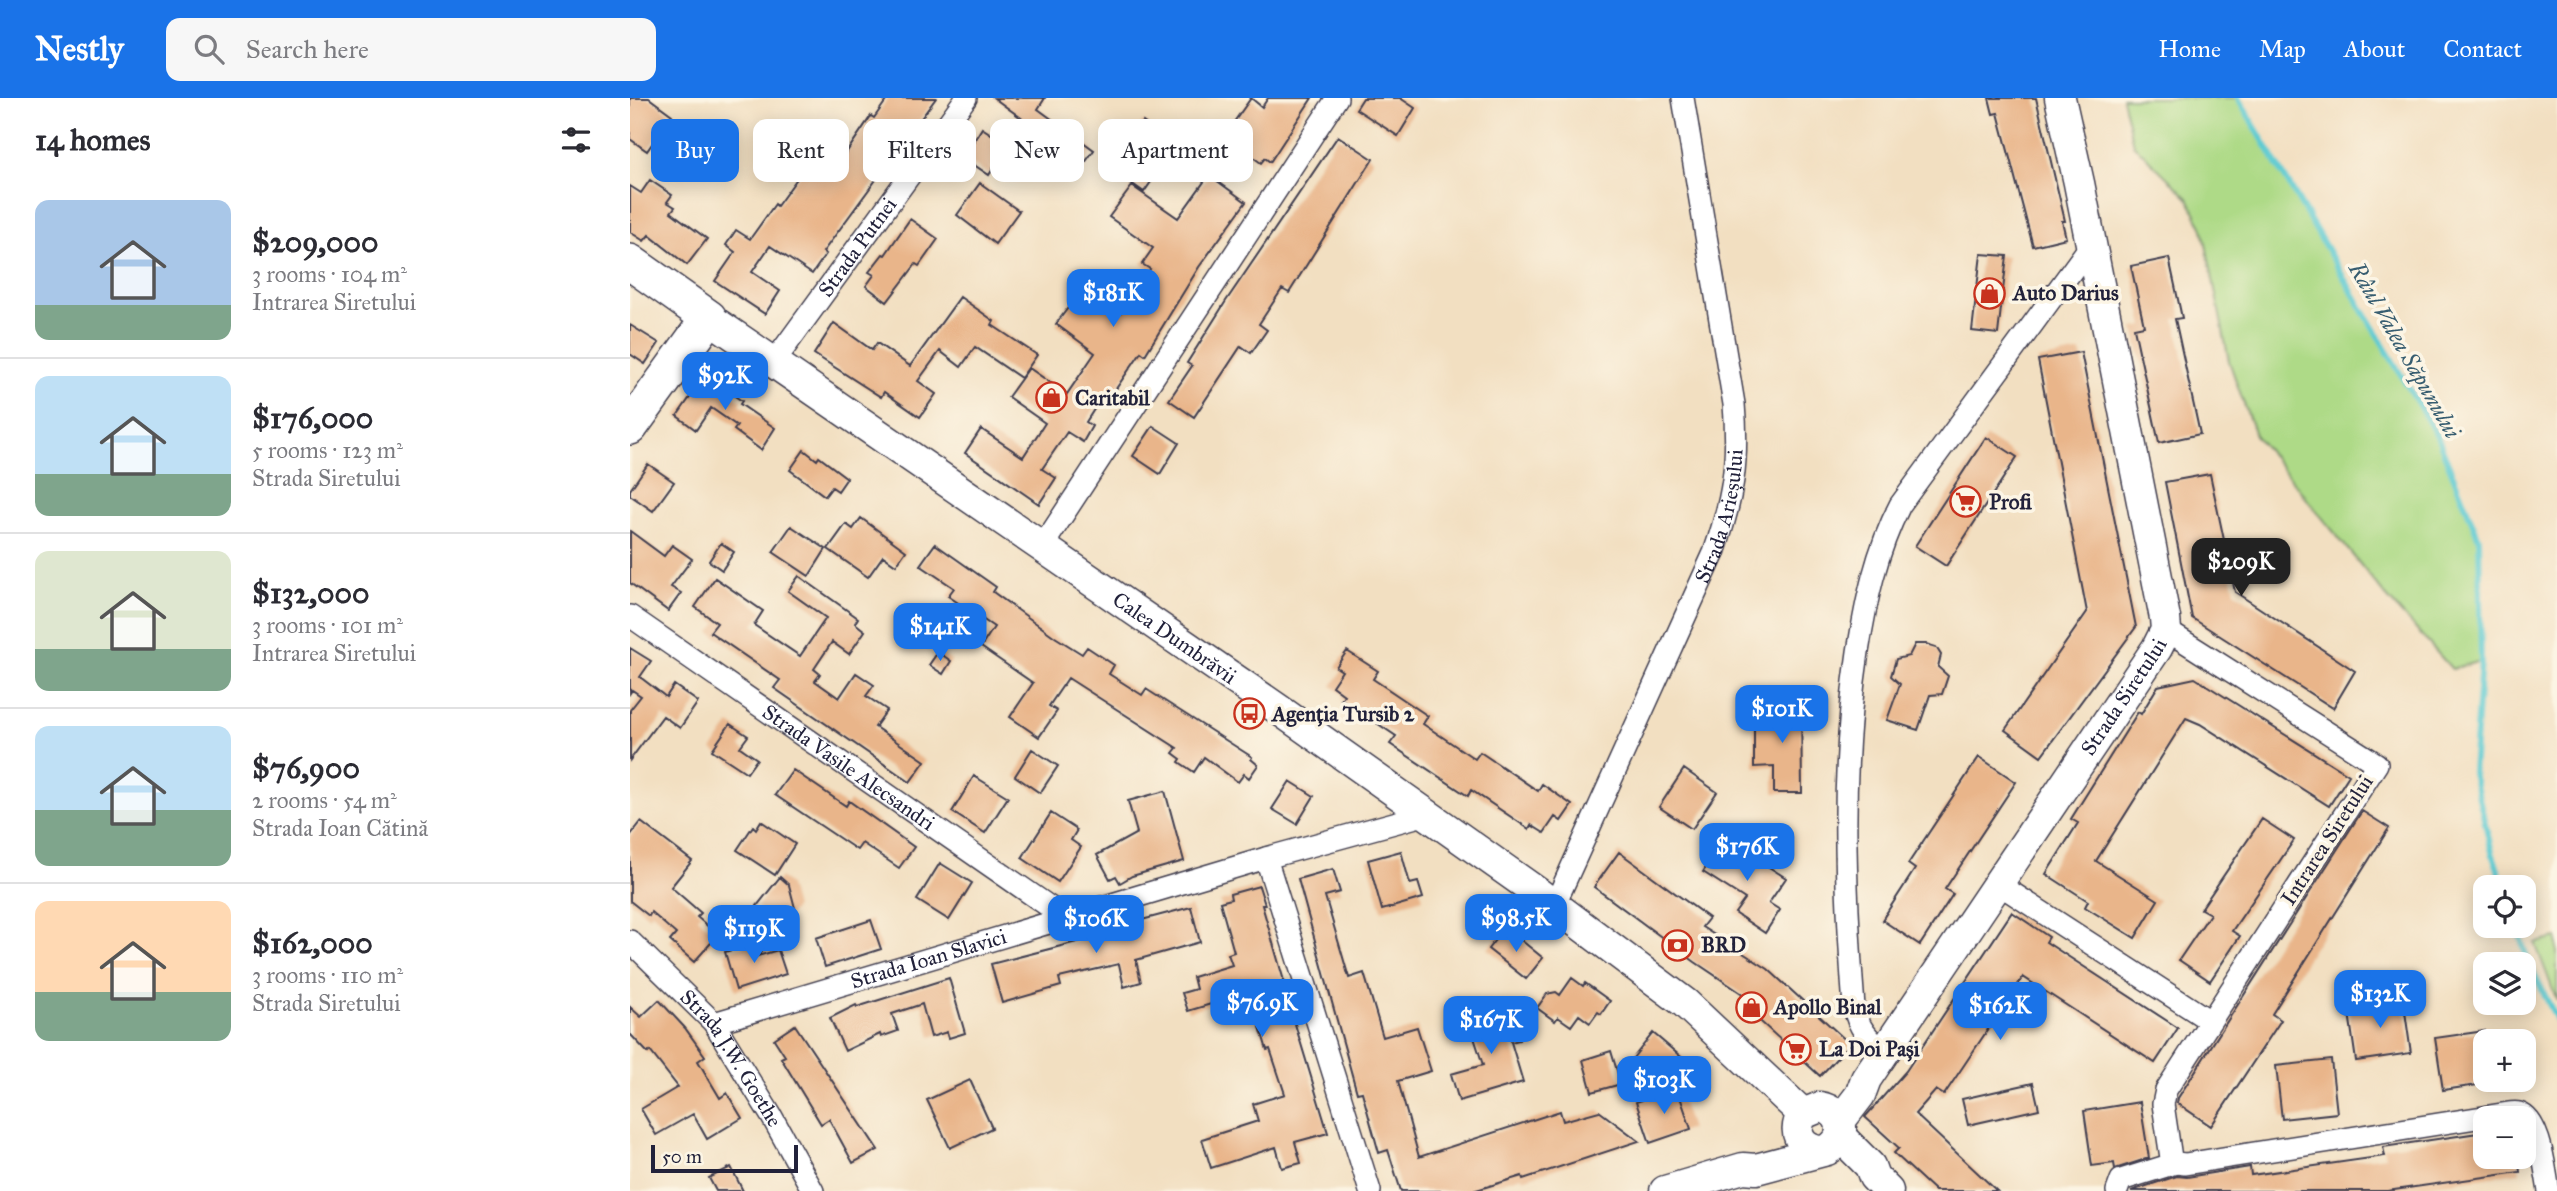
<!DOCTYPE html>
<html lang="en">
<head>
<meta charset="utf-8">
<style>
	:root { --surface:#fff; --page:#f7f7f7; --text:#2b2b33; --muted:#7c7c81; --line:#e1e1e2; --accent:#1a73e8 }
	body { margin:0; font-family:"IM FELL Great Primer",serif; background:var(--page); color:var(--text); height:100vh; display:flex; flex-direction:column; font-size:26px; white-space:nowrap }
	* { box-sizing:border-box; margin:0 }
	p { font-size:23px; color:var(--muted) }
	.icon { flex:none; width:38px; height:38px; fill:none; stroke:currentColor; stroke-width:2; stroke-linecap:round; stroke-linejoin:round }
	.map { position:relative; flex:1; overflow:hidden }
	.side { display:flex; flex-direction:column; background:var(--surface); width:630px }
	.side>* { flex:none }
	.hud { position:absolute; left:21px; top:21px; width:665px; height:63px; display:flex; gap:14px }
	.controls { position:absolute; left:1843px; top:777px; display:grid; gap:14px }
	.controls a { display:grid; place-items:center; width:63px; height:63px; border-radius:14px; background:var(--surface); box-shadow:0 4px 18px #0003; font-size:35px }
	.scale { position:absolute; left:21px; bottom:18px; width:147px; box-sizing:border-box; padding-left:7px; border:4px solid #22223b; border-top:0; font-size:19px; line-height:24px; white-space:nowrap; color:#22223b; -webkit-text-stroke:5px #fcf5e5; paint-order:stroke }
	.price { position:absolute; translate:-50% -60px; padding:0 16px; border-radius:14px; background:var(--accent); color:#fff; font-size:23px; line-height:46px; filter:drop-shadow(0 2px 4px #0008) }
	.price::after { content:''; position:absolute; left:50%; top:42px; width:21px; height:16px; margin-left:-10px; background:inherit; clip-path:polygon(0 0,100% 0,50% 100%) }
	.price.active { background:#222; color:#fff }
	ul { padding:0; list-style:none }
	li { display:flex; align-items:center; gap:21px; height:175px; padding:0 35px }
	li+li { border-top:2px solid var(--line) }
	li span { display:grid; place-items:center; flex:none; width:196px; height:140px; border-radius:14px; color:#555 }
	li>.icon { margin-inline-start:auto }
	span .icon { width:84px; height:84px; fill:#fffc; stroke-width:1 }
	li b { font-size:30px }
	h2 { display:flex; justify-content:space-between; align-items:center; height:84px; padding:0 35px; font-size:30px }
	.tag { padding:0 24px; border-radius:14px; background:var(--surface); box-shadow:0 4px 18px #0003; font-size:24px; line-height:63px }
	.tag.active { background:var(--accent); color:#fff }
	header { display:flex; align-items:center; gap:42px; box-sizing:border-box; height:98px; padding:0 35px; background:var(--accent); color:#fff }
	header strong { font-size:33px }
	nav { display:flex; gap:38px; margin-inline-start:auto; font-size:24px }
	.search { width:490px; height:63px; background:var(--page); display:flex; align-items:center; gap:18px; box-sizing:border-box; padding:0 24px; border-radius:14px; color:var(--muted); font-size:26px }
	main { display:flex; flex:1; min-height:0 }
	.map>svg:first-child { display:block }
	.green { fill:#aeda87; stroke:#687e61; stroke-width:2 }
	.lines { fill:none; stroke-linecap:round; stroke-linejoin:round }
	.stream { stroke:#5dcad2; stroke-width:6 }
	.building { fill:#e9b58a }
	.street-casing { stroke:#413e4f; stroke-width:24 }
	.secondary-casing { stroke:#413e4f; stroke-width:33 }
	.primary-casing { stroke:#413e4f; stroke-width:38 }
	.street { stroke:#fff; stroke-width:21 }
	.secondary { stroke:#fff; stroke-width:30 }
	.primary { stroke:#fff; stroke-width:35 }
	.labels { text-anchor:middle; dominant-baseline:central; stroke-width:7; stroke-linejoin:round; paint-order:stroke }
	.street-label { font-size:21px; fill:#22223b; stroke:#fcf5e5 }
	.poi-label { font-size:21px; font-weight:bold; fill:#22223b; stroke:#fcf5e5; text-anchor:start }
	.water-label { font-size:23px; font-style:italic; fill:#375d70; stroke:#fcf5e5 }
</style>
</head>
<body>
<header>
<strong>Nestly</strong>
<div class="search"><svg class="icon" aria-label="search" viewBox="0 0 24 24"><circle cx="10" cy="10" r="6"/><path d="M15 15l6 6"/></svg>Search here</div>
<nav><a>Home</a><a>Map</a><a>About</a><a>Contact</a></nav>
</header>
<main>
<section class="side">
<h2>14 homes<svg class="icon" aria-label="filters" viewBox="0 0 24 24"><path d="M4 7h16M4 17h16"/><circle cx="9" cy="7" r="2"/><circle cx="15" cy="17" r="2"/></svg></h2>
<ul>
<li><span style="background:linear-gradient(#a9c7e8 75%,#7fa58c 0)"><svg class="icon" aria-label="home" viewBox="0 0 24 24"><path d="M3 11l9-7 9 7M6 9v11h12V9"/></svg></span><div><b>$209,000</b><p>3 rooms · 104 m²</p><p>Intrarea Siretului</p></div></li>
<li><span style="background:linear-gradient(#bfe0f5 70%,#7fa58c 0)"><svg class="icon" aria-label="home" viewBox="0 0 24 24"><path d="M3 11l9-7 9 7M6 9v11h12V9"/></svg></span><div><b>$176,000</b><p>5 rooms · 123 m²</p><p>Strada Siretului</p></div></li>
<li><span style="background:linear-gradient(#dfe7d0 70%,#7fa58c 0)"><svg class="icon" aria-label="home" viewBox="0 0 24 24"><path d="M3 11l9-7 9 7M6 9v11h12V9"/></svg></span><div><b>$132,000</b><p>3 rooms · 101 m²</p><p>Intrarea Siretului</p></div></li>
<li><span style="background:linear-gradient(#bfe0f5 60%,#7fa58c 0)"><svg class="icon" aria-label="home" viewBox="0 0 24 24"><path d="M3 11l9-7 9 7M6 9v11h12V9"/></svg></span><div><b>$76,900</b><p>2 rooms · 54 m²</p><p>Strada Ioan Cătină</p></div></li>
<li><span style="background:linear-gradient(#ffd9b3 65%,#7fa58c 0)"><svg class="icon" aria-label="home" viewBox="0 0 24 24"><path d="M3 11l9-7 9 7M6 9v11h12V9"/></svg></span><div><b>$162,000</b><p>3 rooms · 110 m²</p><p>Strada Siretului</p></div></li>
</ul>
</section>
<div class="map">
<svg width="1927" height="1093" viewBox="0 0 1927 1093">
	<rect width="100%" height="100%" fill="#fcf5e5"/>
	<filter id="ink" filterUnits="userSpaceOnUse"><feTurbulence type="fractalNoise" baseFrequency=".0143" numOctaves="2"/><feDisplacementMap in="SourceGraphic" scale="14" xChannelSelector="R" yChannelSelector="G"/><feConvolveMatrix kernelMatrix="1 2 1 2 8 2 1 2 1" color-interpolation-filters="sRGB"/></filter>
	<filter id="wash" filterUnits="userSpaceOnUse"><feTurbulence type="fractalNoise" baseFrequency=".00686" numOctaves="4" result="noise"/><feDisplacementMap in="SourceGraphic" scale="28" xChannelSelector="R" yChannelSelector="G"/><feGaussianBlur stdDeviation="1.57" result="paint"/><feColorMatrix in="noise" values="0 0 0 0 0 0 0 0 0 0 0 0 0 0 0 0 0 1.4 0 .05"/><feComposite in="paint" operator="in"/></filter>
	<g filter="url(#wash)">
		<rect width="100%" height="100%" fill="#f2dfc1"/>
		<path class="green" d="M1492 0H1608L1807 338 1849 441 1851 563 1822 571 1755 497 1625 337 1599 263 1573 131 1558 100 1503 46Z
			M1927 840V903L1905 845Z"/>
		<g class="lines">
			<path class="stream" d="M1608 0 1807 338 1849 441 1851 563 1843 675 1862 754 1874 789
				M1886 828 1899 865 1927 922"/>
		</g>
		<g id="blocks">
			<path class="building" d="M0 0H19L42 17 17 53 0 41Z
				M258 0H306L193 154 196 156 182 176 140 148 122 174 150 193 135 216 85 183 105 154 96 147 106 132 120 141 145 106 147 108 179 64 163 52 179 31 214 58 241 18 244 20Z
				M364 0H415L408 11 464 52 454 66Z
				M621 0 632 9 638 0H682L640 64 635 60 631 65 594 38Z
				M733 0H770L785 10 768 38 726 11Z
				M1359 0H1406L1435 123H1432L1436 140 1403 148 1368 15 1363 16Z
				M513 24 531 37 513 62 523 69 517 77 523 81 514 94 480 70Z
				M352 30 378 47 359 77 328 56 337 43 342 46Z
				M708 38 743 61 659 195 652 191 629 226 637 232 621 255 611 248 564 319 539 302 562 268 557 265 596 203Z
				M575 41 589 51 577 70 562 60Z
				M579 77 616 104 569 169 515 257 511 254 481 298 475 294 456 324 462 328 453 344 437 334 412 371 426 380 409 406 335 355 351 331 393 359 415 325 378 299 399 270 437 296 465 255 426 226 455 187 491 214 520 171 512 166 523 150 479 119 502 88 548 120Z
				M20 82 42 97 37 104 45 109 41 114 77 141 57 167 19 137 14 143 0 134V88L11 95Z
				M350 85 389 113 365 146 327 117Z
				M280 121 308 141 289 168 286 166 257 204 236 188 244 177 239 174 253 156 255 157Z
				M1351 156 1377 158 1368 236 1342 233Z
				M1539 160 1552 220 1545 221 1570 336 1529 345 1504 230 1514 228 1501 168Z
				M330 199 364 223 362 227 407 257 391 280 345 249 331 269 310 253 288 283 306 296 290 319 254 294 251 299 184 256 204 225 242 252 247 245 280 268Z
				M0 227 29 245 15 266 0 256Z
				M1451 254 1506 529 1411 658 1375 632 1457 514 1408 262Z
				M75 278 112 303 110 306 145 330 131 352 104 332 107 328 81 310 66 332 47 318Z
				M523 328 549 345 530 376 503 358Z
				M1356 339 1387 359 1316 468 1285 448Z
				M174 352 187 362 189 359 217 380 208 393 202 389 195 398 160 372Z
				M18 366 44 384 23 413 0 397V392Z
				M1580 376 1605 494 1725 573 1703 610 1562 520 1535 384Z
				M231 420 276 453 266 467 253 458 238 479 198 451 216 426 223 431Z
				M161 428 196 451 179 478 143 454Z
				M0 433 34 458 42 447 62 461 41 489 51 495 38 513 0 485Z
				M91 445 104 454 92 472 79 463Z
				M305 446 366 489 363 494 425 539 452 556 457 549 484 567 479 576 512 597 516 591 622 659 621 661 628 667 619 680 614 676 608 684 574 659 564 674 549 664 551 661 543 655 547 650 438 580 419 608 427 613 409 639 380 619 403 585 351 549 364 529 318 498 324 490 290 467Z
				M169 478 228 520 225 525 235 533 219 556 202 544 184 571 190 576 185 583 209 600 226 575 244 587 236 598 257 612 245 629 295 663 280 684 144 590 150 582 80 534 87 525 65 509 85 480 133 513 124 527 170 558 196 520 158 493Z
				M1285 546H1296L1306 549 1311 557 1308 569 1318 578 1312 596 1300 597 1288 632 1257 622 1270 586 1261 578 1266 561 1279 558Z
				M0 550 21 563 10 579 36 599 44 587 68 604 50 630 33 618 0 662V612L11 598 2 592 0 595Z
				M717 553 748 573 743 581 798 618 793 626 845 661 850 654 908 693 912 686 942 707 931 723 925 719 914 735 901 727 899 731 841 692 838 698 760 646 766 638 711 601 714 597 702 588 712 573 706 569Z
				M308 554 321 563 313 576 299 567Z
				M1565 580 1719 677 1699 708 1570 626 1556 620 1466 763 1528 802 1505 840 1455 809 1458 803 1416 776 1448 725 1441 721 1508 614 1511 616 1528 588Z
				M1141 601H1171L1172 695H1144V668L1124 669V626L1141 625Z
				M100 626 118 638 110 649 127 661 117 675 82 652Z
				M402 651 428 668 410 695 385 678Z
				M1349 659 1386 684 1315 791 1323 796 1290 847 1252 822 1285 771 1278 766Z
				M1054 671 1087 694 1062 731 1029 709Z
				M163 672 216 708 219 703 284 749 269 770 232 745 227 752 145 697Z
				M344 678 378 699 355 735 322 714Z
				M660 683 684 698 667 726 642 711Z
				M535 693 554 763 502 778 490 785 486 778 480 781 467 757 507 735 498 703Z
				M1732 713 1759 730 1642 916 1651 922 1581 1028 1547 1005 1548 1000Z
				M421 715 447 732 441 742 451 749 428 784 392 760Z
				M1632 721 1664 742 1602 833 1610 838 1580 883 1549 862 1580 816 1571 811Z
				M131 723 165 746 145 777 107 752 123 728 126 731Z
				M11 724 62 763 41 789 71 815 67 819 88 837 64 864 40 843 46 836 21 814 19 818 0 803V738Z
				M1095 741 1156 780 1139 805 1150 812 1135 835 1105 815 1115 801 1073 774Z
				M771 753 780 786 788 784 793 800 752 812 738 762Z
				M989 754 1079 820 1072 829 1138 871 1220 946 1190 978 1108 903 1114 897 1065 864 964 789Z
				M310 765 342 785 319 822 287 802Z
				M703 771 710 794 695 798 719 880 734 875 753 939 787 929 801 973 768 983 789 1059 930 1013 933 1023 969 1013 1009 1043 893 1081 892 1078 843 1093H771L758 1052 749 1055 732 994 727 995 668 781Z
				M150 779 159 787 165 810 150 829 127 808Z
				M629 788 635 807H632L654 883H652L698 1035 665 1044 671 1065 652 1070 646 1049 581 1070 572 1041 628 1023 623 1006 655 996 640 951 637 952 630 929 635 927 624 893 558 913 552 895 566 891 563 879 602 867 598 856 604 854 590 804 601 801 600 796Z
				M561 809 570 844 506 862 511 884 494 889 489 866 429 880 431 888 372 905 361 866 509 828 508 823Z
				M1382 814 1419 839 1416 844 1548 930 1525 965 1393 879 1314 997 1306 992 1285 1016 1367 1093H1305L1264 1055 1269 1050 1235 1019 1276 973Z
				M241 822 251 851 195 869 186 840Z
				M872 833 883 843 886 838 913 860 896 881 858 851Z
				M142 839 128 858 148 852 156 876 106 892 95 854Z
				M319 880 335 935 319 940 317 934 301 939 292 906 262 916 268 933 251 939 250 936 215 953 200 920 226 907 227 909Z
				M942 880 953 888 955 885 980 903 971 916 968 914 960 925 949 917 941 928 928 919 925 923 907 910 917 896 926 894 930 897Z
				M1773 900 1781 955 1726 963 1718 908Z
				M29 902 55 930 75 958 68 963 90 1000 97 995 112 1020 77 1041 63 1016 26 1037 11 1011 48 989 20 953 18 955 0 936V909L11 919Z
				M879 908 889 942 881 944 893 984 829 1003 821 976 853 967 838 921Z
				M165 927 248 1052 223 1065 199 1021 191 1026 151 960 155 958 144 941Z
				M1855 933V986L1813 992 1805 940Z
				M1023 935 1057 964 1037 989 1003 960Z
				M981 953 991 986 962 994 953 962Z
				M1701 962 1707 1015 1652 1021 1646 968Z
				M340 982 362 1030 320 1050 297 1002Z
				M1403 985 1409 1011 1338 1027 1332 1001Z
				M1047 990 1061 1031 1020 1045 1006 1004Z
				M1510 1004 1519 1060 1485 1071 1484 1065 1462 1068 1454 1013Z
				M1855 1034V1059H1888L1890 1074 1757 1093H1501L1547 1078 1557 1079 1620 1069 1621 1077 1755 1058 1753 1049Z
				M101 1069 113 1093H86L79 1080Z"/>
		</g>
	</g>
	<g filter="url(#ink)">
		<use href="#blocks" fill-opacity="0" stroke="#413e4f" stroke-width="2"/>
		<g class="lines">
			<defs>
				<g id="street">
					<path id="s1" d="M144 264 336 0"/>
					<path d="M412 449 707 0"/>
					<path id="s2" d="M0 518 437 821"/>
					<path d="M1536 532 1747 666 1536 992 1533 1006 1541 1060 1546 1065 1555 1066 1878 1015C1881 1015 1885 1014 1889 1015 1911 1022 1915 1073 1919 1093"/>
					<path d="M636 760 740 1093"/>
					<path d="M1367 785 1580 923"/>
					<path id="s3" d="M924 808 1084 455C1103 400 1109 364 1104 306L1053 0"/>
					<path id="s4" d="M0 843 84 925 142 1019 183 1093"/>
					<path id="s5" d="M84 925 636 760 797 716"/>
					<path d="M1254 954C1238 940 1228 930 1224 909 1215 790 1210 673 1228 554 1236 503 1246 454 1270 407L1460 148"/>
					<path d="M1487 1093 1491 1082 1546 1065"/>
				</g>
				<g id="secondary">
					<path id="s6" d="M79 220 648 611 908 795 1055 905 1173 1016"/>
					<path id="s7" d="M1210 1023 1230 997 1236 981 1527 550 1536 532 1535 520 1449 85 1430 0"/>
					<path d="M1210 1038 1240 1068 1244 1079 1258 1093"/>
					<path d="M1035 1093 1113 1070 1126 1071 1197 1052C1219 1040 1214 1013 1190 1009L1173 1016C1162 1033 1169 1050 1190 1053"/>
				</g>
				<path id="primary" d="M0 164 79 220 0 329"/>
			</defs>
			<use href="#street" class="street-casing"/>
			<use href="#secondary" class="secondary-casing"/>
			<use href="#primary" class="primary-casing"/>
			<use href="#street" class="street"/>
			<use href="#secondary" class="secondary"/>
			<use href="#primary" class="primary"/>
		</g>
	</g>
	<defs>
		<symbol id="shop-ring" viewBox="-11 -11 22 22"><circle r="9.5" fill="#fcf5e5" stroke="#c8321e" stroke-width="1.5"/><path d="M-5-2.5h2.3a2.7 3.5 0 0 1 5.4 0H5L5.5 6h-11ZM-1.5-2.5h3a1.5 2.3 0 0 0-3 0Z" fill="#c8321e"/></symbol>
		<symbol id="supermarket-ring" viewBox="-11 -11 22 22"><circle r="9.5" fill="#fcf5e5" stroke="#c8321e" stroke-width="1.5"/><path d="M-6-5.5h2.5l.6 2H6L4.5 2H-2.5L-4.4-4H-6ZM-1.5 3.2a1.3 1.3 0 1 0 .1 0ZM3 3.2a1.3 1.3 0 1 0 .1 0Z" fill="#c8321e"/></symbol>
		<symbol id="bus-ring" viewBox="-11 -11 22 22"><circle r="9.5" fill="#fcf5e5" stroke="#c8321e" stroke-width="1.5"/><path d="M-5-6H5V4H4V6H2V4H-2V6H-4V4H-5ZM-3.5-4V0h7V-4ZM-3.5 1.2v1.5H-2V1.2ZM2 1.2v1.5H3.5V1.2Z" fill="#c8321e"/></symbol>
		<symbol id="bank-ring" viewBox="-11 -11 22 22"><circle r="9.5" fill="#fcf5e5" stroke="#c8321e" stroke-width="1.5"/><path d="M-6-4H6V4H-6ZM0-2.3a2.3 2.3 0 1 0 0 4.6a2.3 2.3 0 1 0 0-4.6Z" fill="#c8321e"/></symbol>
	</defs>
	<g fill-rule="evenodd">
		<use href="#shop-ring" x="1342" y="178" width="35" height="35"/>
		<use href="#shop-ring" x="404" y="282" width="35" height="35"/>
		<use href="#supermarket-ring" x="1318" y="386" width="35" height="35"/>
		<use href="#bus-ring" x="602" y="598" width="35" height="35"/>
		<use href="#bank-ring" x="1030" y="830" width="35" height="35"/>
		<use href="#shop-ring" x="1104" y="892" width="35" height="35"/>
		<use href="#supermarket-ring" x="1148" y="934" width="35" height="35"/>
	</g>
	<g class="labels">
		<g class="street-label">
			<text stroke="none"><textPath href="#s1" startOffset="142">Strada Putnei</textPath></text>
			<text stroke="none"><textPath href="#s3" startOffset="425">Strada Arieșului</textPath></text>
			<text stroke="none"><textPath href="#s6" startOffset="565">Calea Dumbrăvii</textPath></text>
			<text stroke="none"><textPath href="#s7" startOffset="511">Strada Siretului</textPath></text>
			<text stroke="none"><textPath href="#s2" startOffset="266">Strada Vasile Alecsandri</textPath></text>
			<text transform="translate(1697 742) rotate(-57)">Intrarea Siretului</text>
			<text stroke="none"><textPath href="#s5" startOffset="224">Strada Ioan Slavici</textPath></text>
			<text stroke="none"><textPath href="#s4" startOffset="156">Strada J.W. Goethe</textPath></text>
		</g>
		<g class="poi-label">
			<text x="1383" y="195">Auto Darius</text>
			<text x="445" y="300">Caritabil</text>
			<text x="1359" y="404">Profi</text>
			<text x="642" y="616">Agenția Tursib 2</text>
			<text x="1071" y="847">BRD</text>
			<text x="1144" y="909">Apollo Binal</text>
			<text x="1189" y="951">La Doi Pași</text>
		</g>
		<g class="water-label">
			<text transform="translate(1775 252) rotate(60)">Râul Valea Săpunului</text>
		</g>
	</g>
</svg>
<div class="controls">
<a><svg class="icon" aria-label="locate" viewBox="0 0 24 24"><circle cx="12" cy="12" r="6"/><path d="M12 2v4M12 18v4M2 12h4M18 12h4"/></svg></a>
<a><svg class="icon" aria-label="layers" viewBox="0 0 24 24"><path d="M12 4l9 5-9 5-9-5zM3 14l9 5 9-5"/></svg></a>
<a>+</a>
<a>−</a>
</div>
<div class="scale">50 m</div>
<b class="price" style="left:483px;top:231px">$181K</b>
<b class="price" style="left:95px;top:314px">$92K</b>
<b class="price active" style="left:1611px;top:500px">$209K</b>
<b class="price" style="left:310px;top:565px">$141K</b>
<b class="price" style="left:1152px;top:647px">$101K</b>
<b class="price" style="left:1117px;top:785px">$176K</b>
<b class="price" style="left:886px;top:856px">$98.5K</b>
<b class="price" style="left:466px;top:857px">$106K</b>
<b class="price" style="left:124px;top:867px">$119K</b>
<b class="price" style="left:1750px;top:932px">$132K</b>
<b class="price" style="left:632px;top:941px">$76.9K</b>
<b class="price" style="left:1370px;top:944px">$162K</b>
<b class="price" style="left:861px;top:958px">$167K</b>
<b class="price" style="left:1034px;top:1018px">$103K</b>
<div class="hud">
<a class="tag active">Buy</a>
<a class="tag">Rent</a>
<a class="tag">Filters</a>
<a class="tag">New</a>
<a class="tag">Apartment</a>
</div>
</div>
</main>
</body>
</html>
